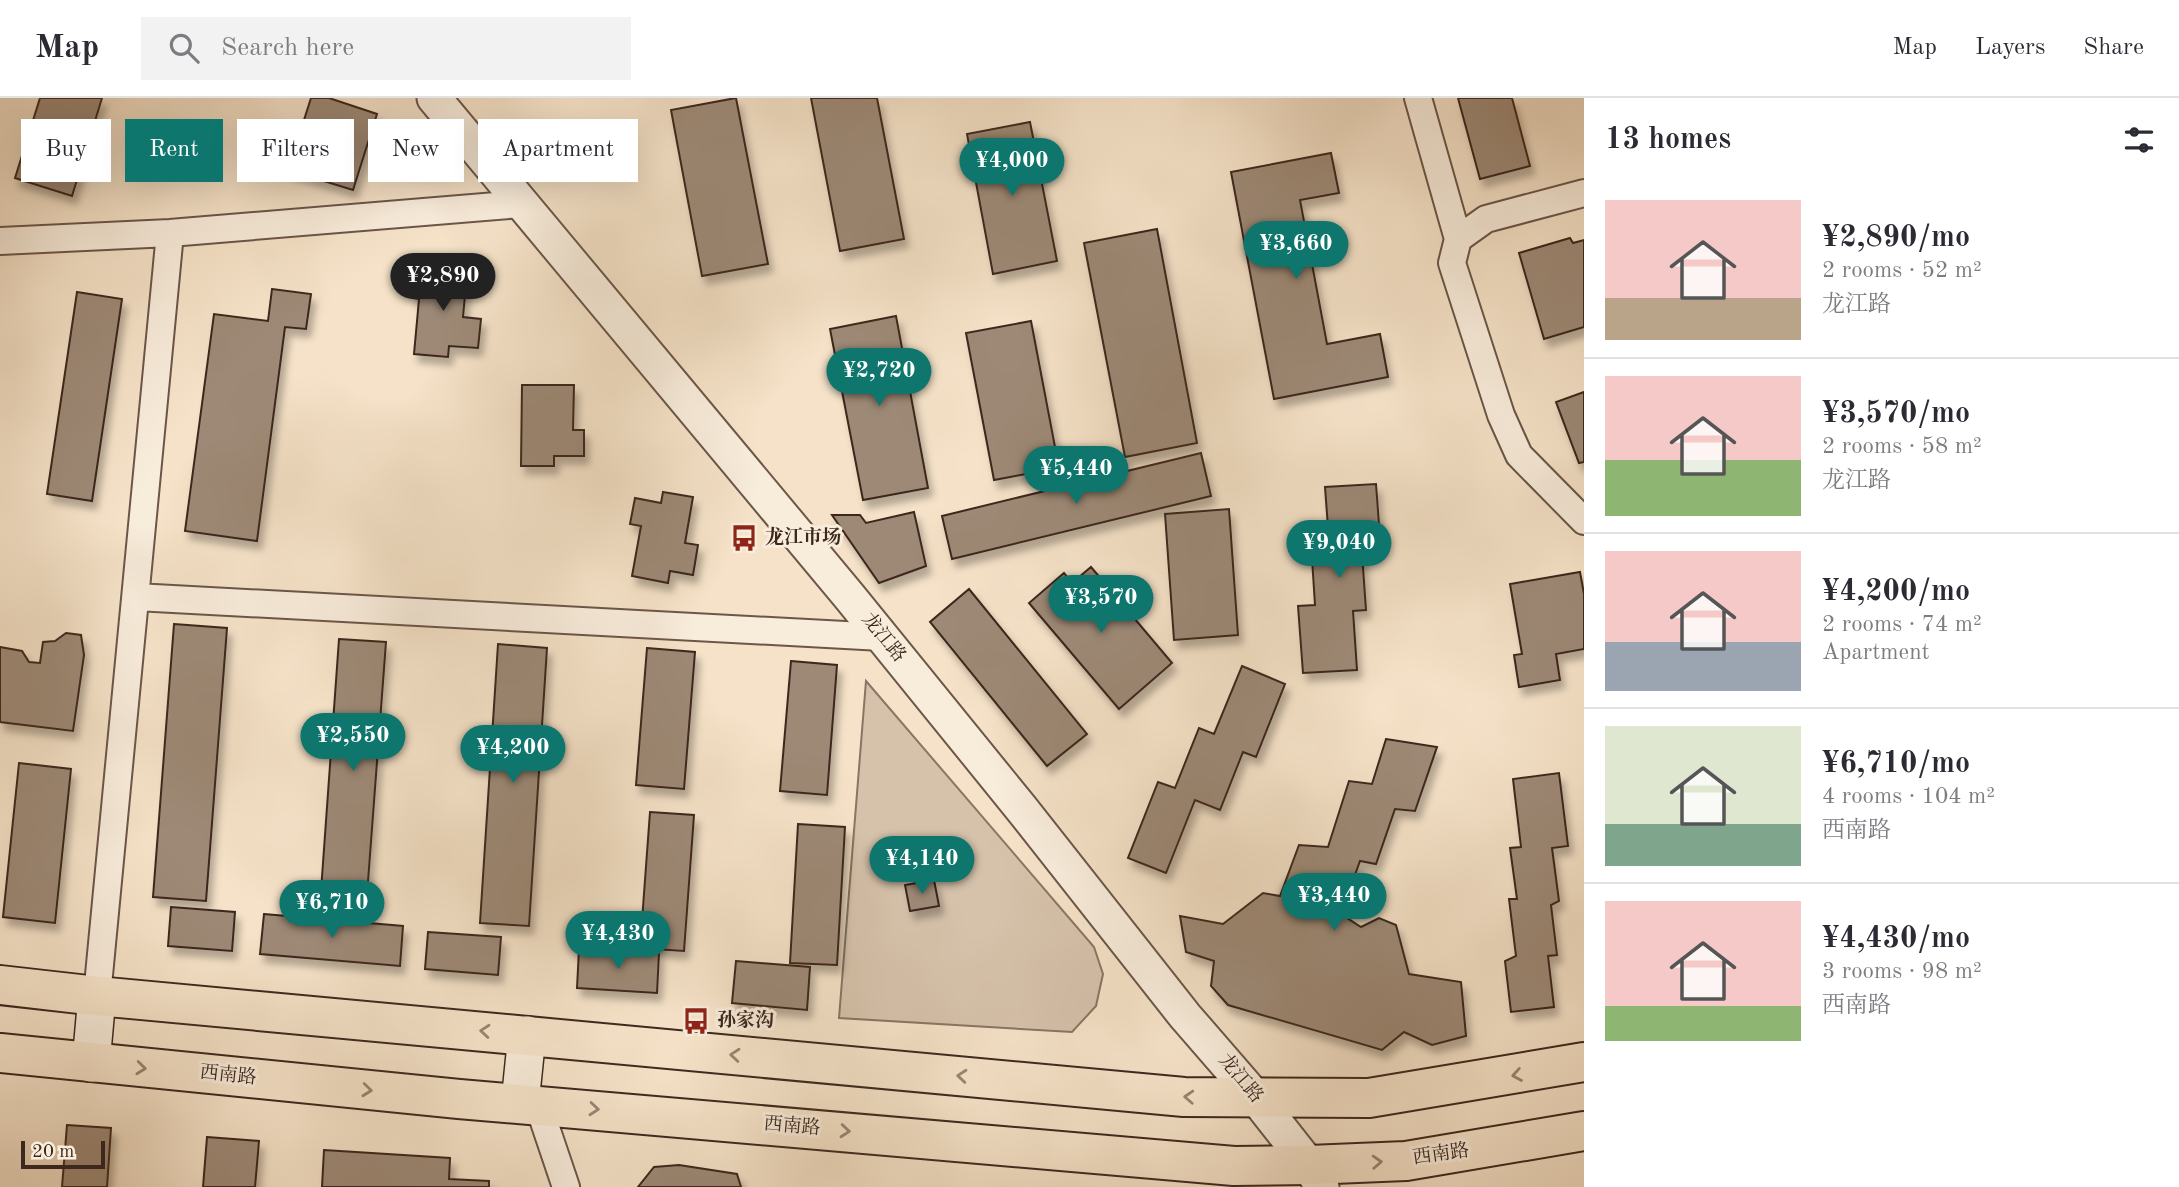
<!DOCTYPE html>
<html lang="en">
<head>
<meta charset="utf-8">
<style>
	:root { --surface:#fff; --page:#f2f2f3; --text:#2b2b33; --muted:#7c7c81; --line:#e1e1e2; --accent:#0f766e }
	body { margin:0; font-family:"Old Standard TT","Noto Serif SC",serif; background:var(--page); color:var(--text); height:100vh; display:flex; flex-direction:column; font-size:26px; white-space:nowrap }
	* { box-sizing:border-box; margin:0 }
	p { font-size:23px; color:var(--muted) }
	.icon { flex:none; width:38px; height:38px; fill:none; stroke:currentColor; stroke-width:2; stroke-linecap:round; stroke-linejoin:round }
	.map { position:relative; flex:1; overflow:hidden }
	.side { display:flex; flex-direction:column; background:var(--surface); width:595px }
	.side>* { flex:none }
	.top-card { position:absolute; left:21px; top:21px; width:665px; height:63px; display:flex; gap:14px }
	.scale { position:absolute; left:21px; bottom:18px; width:84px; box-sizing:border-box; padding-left:7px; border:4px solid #3d281e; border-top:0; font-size:19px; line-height:24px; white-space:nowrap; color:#3d281e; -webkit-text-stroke:5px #f8ecdb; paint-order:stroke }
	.price { position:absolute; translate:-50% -60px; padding:0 16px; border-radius:24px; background:var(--accent); color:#fff; font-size:23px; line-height:46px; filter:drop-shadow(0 2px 4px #0008) }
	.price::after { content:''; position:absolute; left:50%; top:42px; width:21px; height:16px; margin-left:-10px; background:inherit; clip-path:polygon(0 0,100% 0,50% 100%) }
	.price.selected { background:#222; color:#fff }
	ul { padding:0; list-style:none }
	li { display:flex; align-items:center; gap:21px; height:175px; padding:0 21px }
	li+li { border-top:2px solid var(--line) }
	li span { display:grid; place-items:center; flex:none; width:196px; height:140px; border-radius:0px; color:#555 }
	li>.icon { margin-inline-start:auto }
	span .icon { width:84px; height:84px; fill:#fffc; stroke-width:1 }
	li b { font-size:30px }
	h2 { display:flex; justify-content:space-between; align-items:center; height:84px; padding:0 21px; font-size:30px }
	.pill { padding:0 24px; border-radius:0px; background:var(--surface); box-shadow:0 7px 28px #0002; font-size:24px; line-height:63px }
	.pill.selected { background:var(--accent); color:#fff }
	header { display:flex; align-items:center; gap:42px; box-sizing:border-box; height:98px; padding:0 35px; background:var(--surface); border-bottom:2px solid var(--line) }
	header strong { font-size:33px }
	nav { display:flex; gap:38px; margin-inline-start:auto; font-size:24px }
	.search { width:490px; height:63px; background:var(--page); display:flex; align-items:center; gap:18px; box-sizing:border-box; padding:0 24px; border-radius:0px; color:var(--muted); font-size:26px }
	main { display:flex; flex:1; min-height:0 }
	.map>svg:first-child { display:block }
	.green { fill:#d6c2ab; stroke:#8a7564; stroke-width:2 }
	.building { fill:#9d8976; stroke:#3d281e; stroke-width:2; filter:url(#shadow) }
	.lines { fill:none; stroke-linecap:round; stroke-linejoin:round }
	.minor-casing { stroke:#6b5648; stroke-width:30 }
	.tertiary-casing { stroke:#6b5648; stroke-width:37 }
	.secondary-casing { stroke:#3d281e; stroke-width:40 }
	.primary-casing { stroke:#3d281e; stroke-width:42 }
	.minor { stroke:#f8ecdb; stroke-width:26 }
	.tertiary { stroke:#f8ecdb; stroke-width:33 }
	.secondary { stroke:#f8ecdb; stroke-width:37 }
	.primary { stroke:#f5e2c8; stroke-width:38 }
	.oneway { stroke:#998573 }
	.labels { text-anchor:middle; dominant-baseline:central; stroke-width:6; stroke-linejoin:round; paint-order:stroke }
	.poi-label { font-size:19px; font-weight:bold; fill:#3d281e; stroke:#f8ecdb; text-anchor:start }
	.street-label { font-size:19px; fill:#3d281e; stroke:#f8ecdb }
</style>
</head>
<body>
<header>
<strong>Map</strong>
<div class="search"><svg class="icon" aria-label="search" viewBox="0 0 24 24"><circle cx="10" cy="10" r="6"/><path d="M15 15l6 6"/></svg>Search here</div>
<nav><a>Map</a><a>Layers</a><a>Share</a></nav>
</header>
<main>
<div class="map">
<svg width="1584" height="1089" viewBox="0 0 1584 1089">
	<defs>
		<filter id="shadow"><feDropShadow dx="4.5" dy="8" stdDeviation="3.5" flood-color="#0004"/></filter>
	</defs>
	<rect width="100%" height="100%" fill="#f5e2c8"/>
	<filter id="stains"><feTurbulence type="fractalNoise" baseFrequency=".00286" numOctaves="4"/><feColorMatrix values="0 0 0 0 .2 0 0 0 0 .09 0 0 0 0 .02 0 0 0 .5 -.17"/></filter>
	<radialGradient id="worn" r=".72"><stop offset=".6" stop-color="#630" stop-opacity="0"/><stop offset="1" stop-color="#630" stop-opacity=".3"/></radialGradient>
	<path class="green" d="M866 583 1094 849 1103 876 1096 908 1072 934 839 920Z"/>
	<path class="building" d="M40 0H102L72 98 15 80Z
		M311 0H329L377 16 353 92 288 72Z
		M736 0 768 166 702 178 671 12Z
		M811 0H877L904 141 840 153Z
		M1458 0H1512L1530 68 1480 81Z
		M1030 24 1057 163 993 176 967 36Z
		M1331 55 1339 95 1300 102 1327 246 1380 236 1388 279 1274 301 1231 74Z
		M1157 131 1197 345 1125 359 1084 145Z
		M1570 140 1573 145 1584 142V229L1544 241 1519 155Z
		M414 171 467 175 463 219 481 221 478 250 449 248 448 259 414 256 419 201 412 200Z
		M272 191 311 196 306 231 285 229 257 443 185 433 214 216 268 223Z
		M77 194 122 201 92 403 47 396Z
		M896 218 928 390 863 402 830 231Z
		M1031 223 1059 370 994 382 966 235Z
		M522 287H574L573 332H584V358H554V368H521Z
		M1584 294V364L1579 365 1556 304Z
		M1201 355 1211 398 952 461 942 418Z
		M1376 386 1380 440 1361 441 1366 512 1353 513 1357 572 1303 575 1298 508 1315 507 1311 445 1329 443 1325 389Z
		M663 394 693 399 685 445 698 447 693 477 670 473 668 485 632 478 641 428 630 426 635 400 661 405Z
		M1229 411 1238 537 1174 542 1165 416Z
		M914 414 926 468 879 485 832 417H860L866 425Z
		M1091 469 1172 565 1119 611 1029 505 1064 475 1072 485Z
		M1580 474 1584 496V551L1556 556 1560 582 1519 589 1514 557 1522 556 1510 486Z
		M969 491 1087 636 1047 668 930 524Z
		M174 526 227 530 206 803 153 799Z
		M66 535 81 537 84 557 73 633 0 624V549L22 553 29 564 40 565 43 544 55 543Z
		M339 541 386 544 366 810 320 807Z
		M498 546 547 550 529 828 480 825Z
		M647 550 695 554 684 691 636 687Z
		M791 563 837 567 827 697 780 693Z
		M1242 568 1285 586 1256 659 1243 654 1220 712 1195 702 1166 775 1128 760 1158 684 1175 690 1199 630 1214 636Z
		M1386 641 1437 649 1415 713 1395 711 1376 766 1360 763 1341 816 1361 829 1379 820 1396 827 1409 876 1461 884 1466 938 1432 947 1404 934 1382 952 1228 907 1211 888 1214 863 1186 854 1180 818 1223 826 1263 795 1280 798 1299 747 1328 749 1349 683 1372 686Z
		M19 665 71 671 55 825 3 819Z
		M1559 675 1568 748 1552 750 1559 803 1551 807 1557 857 1548 858 1554 909 1511 914 1505 863 1516 858 1509 801H1517L1510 750 1521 749 1513 681Z
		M650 714 694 717 684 853 640 850Z
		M798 726 845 729 837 867 790 865Z
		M934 782 939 808 910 813 905 787Z
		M171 809 235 814 232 853 168 848Z
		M264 816 403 828 400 868 260 856Z
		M428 834 501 839 498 877 425 871Z
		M579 851 659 855 657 895 577 890Z
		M736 863 810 869 807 912 732 905Z
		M67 1027 111 1030 107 1089H62Z
		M207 1039 259 1043 255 1089H203Z
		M324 1052 450 1060 449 1081 489 1083V1089H322Z
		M679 1067 737 1076 741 1089H638L654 1069Z"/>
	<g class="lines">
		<defs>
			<path id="minor" d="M1418 0 1458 141
				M1584 95 1486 121 1458 141 1452 165 1501 317 1519 357 1584 423
				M0 143 170 135 521 106
				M136 499 882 539
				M97 898 170 135
				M538 1006 566 1089"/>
			<path id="tertiary" d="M434 0 849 498 1021 710 1185 918 1257 1001 1309 1067 1322 1089"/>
			<path id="secondary" d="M91 965 97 898
				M520 1005 527 937"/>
			<path id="primary" d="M0 887 97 898 1184 999 1369 1000 1584 964
				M0 955 459 1001 1234 1068 1309 1067 1406 1063 1584 1033"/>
		</defs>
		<use href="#minor" class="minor-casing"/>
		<use href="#tertiary" class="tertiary-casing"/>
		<use href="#secondary" class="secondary-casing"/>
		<use href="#primary" class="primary-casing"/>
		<use href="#minor" class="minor"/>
		<use href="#tertiary" class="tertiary"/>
		<use href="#secondary" class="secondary"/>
		<use href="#primary" class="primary"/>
	</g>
	<defs><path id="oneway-chevron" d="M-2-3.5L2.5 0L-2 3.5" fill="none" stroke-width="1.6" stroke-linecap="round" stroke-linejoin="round" transform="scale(1.75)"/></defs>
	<g class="oneway">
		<use href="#oneway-chevron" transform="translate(485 933) rotate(-175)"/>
		<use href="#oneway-chevron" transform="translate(735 957) rotate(-175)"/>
		<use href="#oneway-chevron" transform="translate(141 970) rotate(6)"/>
		<use href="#oneway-chevron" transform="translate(1517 977) rotate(170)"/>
		<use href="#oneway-chevron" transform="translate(962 978) rotate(-175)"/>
		<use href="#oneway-chevron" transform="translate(367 992) rotate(6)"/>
		<use href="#oneway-chevron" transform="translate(1189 999) rotate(-177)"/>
		<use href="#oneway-chevron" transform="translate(594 1011) rotate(5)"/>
		<use href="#oneway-chevron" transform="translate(845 1033) rotate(5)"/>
		<use href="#oneway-chevron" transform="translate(1377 1064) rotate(-3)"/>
	</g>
	<defs>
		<symbol id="bus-bare" viewBox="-9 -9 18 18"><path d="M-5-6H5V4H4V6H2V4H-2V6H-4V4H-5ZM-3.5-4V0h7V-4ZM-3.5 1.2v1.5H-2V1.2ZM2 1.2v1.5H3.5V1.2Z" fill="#8f2418" stroke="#f8ecdb" stroke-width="2.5" paint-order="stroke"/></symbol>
	</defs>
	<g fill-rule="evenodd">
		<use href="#bus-bare" x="725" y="421" width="38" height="38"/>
		<use href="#bus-bare" x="677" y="904" width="38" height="38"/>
	</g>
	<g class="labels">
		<g class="poi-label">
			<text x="765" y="440">龙江市场</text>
			<text x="717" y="923">孙家沟</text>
		</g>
		<g class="street-label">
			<text transform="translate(883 540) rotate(51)">龙江路</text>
			<text transform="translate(228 978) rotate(6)">西南路</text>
			<text transform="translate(1240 981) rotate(50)">龙江路</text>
			<text transform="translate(792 1029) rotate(5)">西南路</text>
			<text transform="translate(1441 1057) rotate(-8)">西南路</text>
		</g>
	</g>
	<rect width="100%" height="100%" filter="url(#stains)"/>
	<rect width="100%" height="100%" fill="url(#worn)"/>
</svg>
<div class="scale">20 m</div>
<b class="price" style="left:1012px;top:100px">¥4,000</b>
<b class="price" style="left:1296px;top:183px">¥3,660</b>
<b class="price selected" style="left:443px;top:215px">¥2,890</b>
<b class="price" style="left:879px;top:310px">¥2,720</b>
<b class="price" style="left:1076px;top:408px">¥5,440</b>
<b class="price" style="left:1339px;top:482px">¥9,040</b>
<b class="price" style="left:1101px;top:537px">¥3,570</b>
<b class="price" style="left:353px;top:675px">¥2,550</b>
<b class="price" style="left:513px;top:687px">¥4,200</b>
<b class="price" style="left:922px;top:798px">¥4,140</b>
<b class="price" style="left:1334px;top:835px">¥3,440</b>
<b class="price" style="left:332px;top:842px">¥6,710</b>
<b class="price" style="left:618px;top:873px">¥4,430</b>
<div class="top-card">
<a class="pill">Buy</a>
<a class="pill selected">Rent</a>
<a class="pill">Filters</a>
<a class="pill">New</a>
<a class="pill">Apartment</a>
</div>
</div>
<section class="side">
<h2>13 homes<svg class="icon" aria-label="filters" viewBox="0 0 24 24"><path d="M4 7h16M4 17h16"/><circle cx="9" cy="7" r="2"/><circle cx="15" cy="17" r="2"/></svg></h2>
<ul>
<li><span style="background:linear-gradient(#f6c9c9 70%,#b9a48a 0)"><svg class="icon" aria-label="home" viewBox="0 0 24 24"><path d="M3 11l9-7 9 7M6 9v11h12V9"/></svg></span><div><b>¥2,890/mo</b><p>2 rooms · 52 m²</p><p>龙江路</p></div></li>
<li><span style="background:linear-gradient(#f6c9c9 60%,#8fb573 0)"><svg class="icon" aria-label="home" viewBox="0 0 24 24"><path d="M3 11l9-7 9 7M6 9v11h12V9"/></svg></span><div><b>¥3,570/mo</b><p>2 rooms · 58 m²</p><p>龙江路</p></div></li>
<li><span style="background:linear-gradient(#f6c9c9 65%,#9aa5b1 0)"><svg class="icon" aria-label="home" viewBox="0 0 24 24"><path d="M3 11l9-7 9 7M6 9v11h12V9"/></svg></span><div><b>¥4,200/mo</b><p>2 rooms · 74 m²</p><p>Apartment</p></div></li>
<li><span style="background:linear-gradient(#dfe7d0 70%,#7fa58c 0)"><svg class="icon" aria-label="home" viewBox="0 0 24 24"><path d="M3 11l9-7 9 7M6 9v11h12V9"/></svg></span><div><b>¥6,710/mo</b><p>4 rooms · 104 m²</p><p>西南路</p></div></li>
<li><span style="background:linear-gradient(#f6c9c9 75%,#8fb573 0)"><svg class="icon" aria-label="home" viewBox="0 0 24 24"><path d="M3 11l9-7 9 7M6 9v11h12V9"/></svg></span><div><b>¥4,430/mo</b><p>3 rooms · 98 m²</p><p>西南路</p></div></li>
</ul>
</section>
</main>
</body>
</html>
